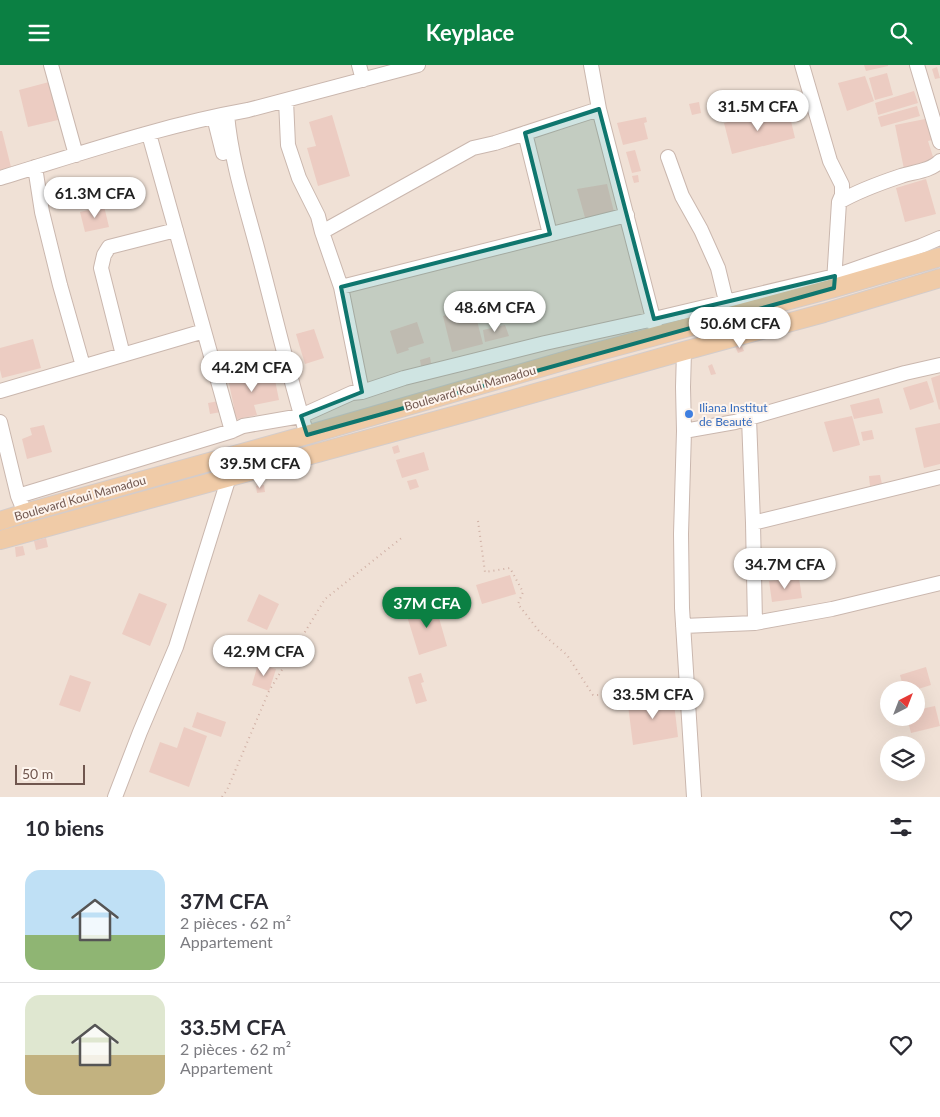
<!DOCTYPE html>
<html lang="fr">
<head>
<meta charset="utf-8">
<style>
	:root { --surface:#fff; --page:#f2f2f3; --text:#2b2b33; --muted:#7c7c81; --line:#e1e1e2; --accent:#0b8043 }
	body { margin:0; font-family:Lato,sans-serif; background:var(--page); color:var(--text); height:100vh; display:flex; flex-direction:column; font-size:19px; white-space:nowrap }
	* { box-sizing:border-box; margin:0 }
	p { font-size:16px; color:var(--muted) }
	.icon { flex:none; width:28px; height:28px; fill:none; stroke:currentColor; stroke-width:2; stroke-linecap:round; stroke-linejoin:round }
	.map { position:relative; height:732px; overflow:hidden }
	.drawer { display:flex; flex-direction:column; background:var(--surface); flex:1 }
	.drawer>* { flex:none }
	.needle { width:32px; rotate:42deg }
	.fabs { position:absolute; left:880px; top:616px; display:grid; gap:10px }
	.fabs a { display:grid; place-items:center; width:45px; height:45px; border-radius:50%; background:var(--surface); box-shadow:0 5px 20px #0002; font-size:25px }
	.scale { position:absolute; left:15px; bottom:12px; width:70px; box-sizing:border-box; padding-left:5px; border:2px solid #70564e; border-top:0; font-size:14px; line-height:18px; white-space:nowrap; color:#70564e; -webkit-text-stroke:4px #fdf4ed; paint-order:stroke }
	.price { position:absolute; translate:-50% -42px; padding:0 11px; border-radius:18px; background:#fff; color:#222; font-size:16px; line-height:32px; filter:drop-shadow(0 1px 2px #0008) }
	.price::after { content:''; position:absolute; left:50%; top:30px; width:15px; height:11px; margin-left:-8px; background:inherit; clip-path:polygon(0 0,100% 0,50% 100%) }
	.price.active { background:var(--accent); color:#fff }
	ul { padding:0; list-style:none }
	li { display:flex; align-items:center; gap:15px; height:125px; padding:0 25px }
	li+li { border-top:1px solid var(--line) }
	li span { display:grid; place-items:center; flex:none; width:140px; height:100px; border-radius:15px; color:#555 }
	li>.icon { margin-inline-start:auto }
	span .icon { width:60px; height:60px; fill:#fffc; stroke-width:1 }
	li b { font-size:21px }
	h2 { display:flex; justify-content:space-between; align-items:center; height:60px; padding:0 25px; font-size:21px }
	header { display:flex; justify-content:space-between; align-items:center; height:65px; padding:0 25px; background:var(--accent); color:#fff; font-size:22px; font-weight:700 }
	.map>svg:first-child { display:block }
	.residential { fill:#f0e1d6; fill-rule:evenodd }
	.building { fill:#ecccc2 }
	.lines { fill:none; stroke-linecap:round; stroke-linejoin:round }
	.minor-casing { stroke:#cab7ae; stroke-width:16 }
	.major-casing { stroke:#d4ccca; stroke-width:20 }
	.path { stroke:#d0b0a5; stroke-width:2; stroke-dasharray:1 4; stroke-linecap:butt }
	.minor { stroke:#fff; stroke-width:14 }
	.major { stroke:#f0cba7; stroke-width:18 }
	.marked { fill:#0f766e; fill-opacity:0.2; stroke:#0f766e; stroke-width:4; stroke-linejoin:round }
	.shop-dot { fill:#3f7fe0; stroke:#fdf4ed; stroke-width:2 }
	.labels { text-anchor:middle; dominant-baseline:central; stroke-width:4; stroke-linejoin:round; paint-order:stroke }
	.street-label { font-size:12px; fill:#70564e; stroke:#fdf4ed }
	.shop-label { font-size:12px; fill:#366cbe; stroke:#fdf4ed; text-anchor:start }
</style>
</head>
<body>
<header><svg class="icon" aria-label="menu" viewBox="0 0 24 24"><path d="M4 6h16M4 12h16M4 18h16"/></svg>Keyplace<svg class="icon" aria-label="search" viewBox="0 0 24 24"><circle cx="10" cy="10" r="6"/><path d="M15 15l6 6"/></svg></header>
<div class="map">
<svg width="940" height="732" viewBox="0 0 940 732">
	<rect width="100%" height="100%" fill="#faf0e7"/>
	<path class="residential" d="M0 0H940V732H0ZM889 625H916V652H889ZM889 680H916V708H889Z"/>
	<path class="building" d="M864 0H888V1L866 6Z
		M937 2 940 13 935 14 932 4Z
		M887 8 893 30 875 35 869 13Z
		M865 11 874 36 847 46 838 18Z
		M49 17 58 55 28 62 19 25Z
		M762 25 766 42 724 54 719 37Z
		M914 26 918 38 878 50 875 38Z
		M699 37 701 48 692 50 689 39Z
		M917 41 920 51 881 62 878 52Z
		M767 47 768 50 779 47 780 52 785 51V53L790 52 795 73 732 89 724 58Z
		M332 50 350 111 318 121 307 83 316 81 309 57Z
		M646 52 647 57 644 58 648 74 623 80 617 58Z
		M930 53 936 74 928 76 934 95 904 104 895 60Z
		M0 66H2L11 102 0 105Z
		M635 85 641 106 632 108 626 87Z
		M638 110 639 117 634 118 632 111Z
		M926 114 936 149 905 157 896 123Z
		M607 119 615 151 586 156 577 124Z
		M104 141 109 162 85 167 80 147Z
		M474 244 483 279 452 287 443 251Z
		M417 257 424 278 408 283 409 285 397 289 390 266Z
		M505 260 509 271 485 277 483 265Z
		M314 264 324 293 305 299 296 269Z
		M33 274 41 303 2 313 0 305V283Z
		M741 279 744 286 738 288 735 281Z
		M430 292 432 304 422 306 420 295Z
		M712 299 716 309 711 310 708 301Z
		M273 305 279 335 254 340 257 350 233 355 231 343 234 342 228 314Z
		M940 310V344L939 345 931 313Z
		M927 316 934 337 910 345 903 323Z
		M879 333 883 348 854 354 850 340Z
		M219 336 221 347 210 349 208 338Z
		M852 351 860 380 833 387 824 357Z
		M940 358V399L924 403 915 363Z
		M44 360 52 387 27 394 22 374 32 370 30 363Z
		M872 365 874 374 863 376 861 367Z
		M398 380 400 387 394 389 392 382Z
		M424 387 429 405 402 413 396 395Z
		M880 410 882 419 870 421 869 411Z
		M416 414 419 422 410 425 407 416Z
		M264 420 265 427 257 428 256 421Z
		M46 473 48 482 36 485 34 476Z
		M23 481 25 490 16 492 15 482Z
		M510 510 516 529 482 539 476 520Z
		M799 513 802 533 772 537 769 516Z
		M139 528 167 539 150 581 122 569Z
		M259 529 279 539 267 565 247 556Z
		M435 539 447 581 419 590 406 548Z
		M258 599 276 604 269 626 252 620Z
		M926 602 931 620 915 625H904L900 610Z
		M421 608 424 617 421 618 427 636 416 639 408 612Z
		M70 610 91 617 80 647 59 640Z
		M673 630 678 672 633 680 628 640Z
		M935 641 940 661 911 668 907 652H916V645Z
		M197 647 226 657 221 672 192 662Z
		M184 662 207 671 189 722 149 707 160 677 177 683Z"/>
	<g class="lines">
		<defs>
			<path id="minor" d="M51 0 76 90
				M359 0 363 15
				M591 0 599 44 655 261
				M802 0 830 96 842 120V130L839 137 834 217
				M917 0 940 77
				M286 35 288 80 299 113 318 151 322 167 341 222 362 327
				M227 49C231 97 247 144 259 190 275 250 289 311 307 370
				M214 52 223 88
				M525 68 550 169
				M149 69 232 366
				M668 92 682 131 701 165 718 203 726 236
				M35 102 42 147 60 220 83 301
				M0 113C82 88 164 60 248 45L418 0
				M839 137C858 126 880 118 901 111 913 107 931 106 940 96
				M322 167 473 83 495 78 599 44
				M341 222 627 150
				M684 286 683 322 684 366 681 469 682 543 694 732
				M123 290 101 203 104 190 109 182 176 165
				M0 326 204 266
				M749 353 753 458 755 558
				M0 357 18 431 25 448
				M684 366 735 357 905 308 940 300
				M18 431 232 366 243 361 301 351 352 328 362 327 404 313 545 278 654 254 835 211 921 181 940 173
				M753 458 940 412
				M683 561 755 558 832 544 940 518
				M115 732 140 667 176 582 229 412"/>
			<path id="major" d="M0 456 25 448 307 370 574 293 834 223 940 192
				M0 475 471 346 684 286 824 248 940 213"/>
		</defs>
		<use href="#minor" class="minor-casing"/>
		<use href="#major" class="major-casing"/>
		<path class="path" d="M478 456 485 507 510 503 523 527 518 539 539 566 567 590 593 630 635 629 670 618 675 624
			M222 732 227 725 269 626 325 534 404 471"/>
		<use href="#minor" class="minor"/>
		<use href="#major" class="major"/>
	</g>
	<path class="marked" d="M599 44 654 254 835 211 834 223 307 370 301 351 362 327 341 222 550 169 525 68Z"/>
	<circle class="shop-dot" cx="689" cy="349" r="5"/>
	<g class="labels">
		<g class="street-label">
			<text transform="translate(470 323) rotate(-16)">Boulevard Koui Mamadou</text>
			<text transform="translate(80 433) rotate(-16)">Boulevard Koui Mamadou</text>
		</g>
		<g class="shop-label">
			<text x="699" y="342">Iliana Institut<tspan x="699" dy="14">de Beauté</tspan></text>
		</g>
	</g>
</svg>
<div class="fabs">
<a><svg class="needle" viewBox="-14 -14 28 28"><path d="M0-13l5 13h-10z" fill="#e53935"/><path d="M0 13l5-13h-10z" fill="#7c7c81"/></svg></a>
<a><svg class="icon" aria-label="layers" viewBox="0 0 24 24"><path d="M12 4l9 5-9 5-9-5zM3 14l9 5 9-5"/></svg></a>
</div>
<div class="scale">50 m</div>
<b class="price" style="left:758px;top:67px">31.5M CFA</b>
<b class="price" style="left:95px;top:154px">61.3M CFA</b>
<b class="price" style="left:495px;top:268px">48.6M CFA</b>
<b class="price" style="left:740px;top:284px">50.6M CFA</b>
<b class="price" style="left:252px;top:328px">44.2M CFA</b>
<b class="price" style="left:260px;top:424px">39.5M CFA</b>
<b class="price" style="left:785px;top:525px">34.7M CFA</b>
<b class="price active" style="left:427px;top:564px">37M CFA</b>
<b class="price" style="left:264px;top:612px">42.9M CFA</b>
<b class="price" style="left:653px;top:655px">33.5M CFA</b>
</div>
<section class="drawer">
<h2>10 biens<svg class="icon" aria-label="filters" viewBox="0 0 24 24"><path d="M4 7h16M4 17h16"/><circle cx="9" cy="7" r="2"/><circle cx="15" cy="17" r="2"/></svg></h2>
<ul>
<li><span style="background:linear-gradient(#bfe0f5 65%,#8fb573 0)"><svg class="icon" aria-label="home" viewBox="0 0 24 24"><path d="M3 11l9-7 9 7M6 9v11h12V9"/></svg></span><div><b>37M CFA</b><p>2 pièces · 62 m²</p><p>Appartement</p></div><svg class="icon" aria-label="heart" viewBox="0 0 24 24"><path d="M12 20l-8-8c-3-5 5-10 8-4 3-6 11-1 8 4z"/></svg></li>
<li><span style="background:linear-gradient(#dfe7d0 60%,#c2b280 0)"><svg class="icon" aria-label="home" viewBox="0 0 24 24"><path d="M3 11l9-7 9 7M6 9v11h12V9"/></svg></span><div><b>33.5M CFA</b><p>2 pièces · 62 m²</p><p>Appartement</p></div><svg class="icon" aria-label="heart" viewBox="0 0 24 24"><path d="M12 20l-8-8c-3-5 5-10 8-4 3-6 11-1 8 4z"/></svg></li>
</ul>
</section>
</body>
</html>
